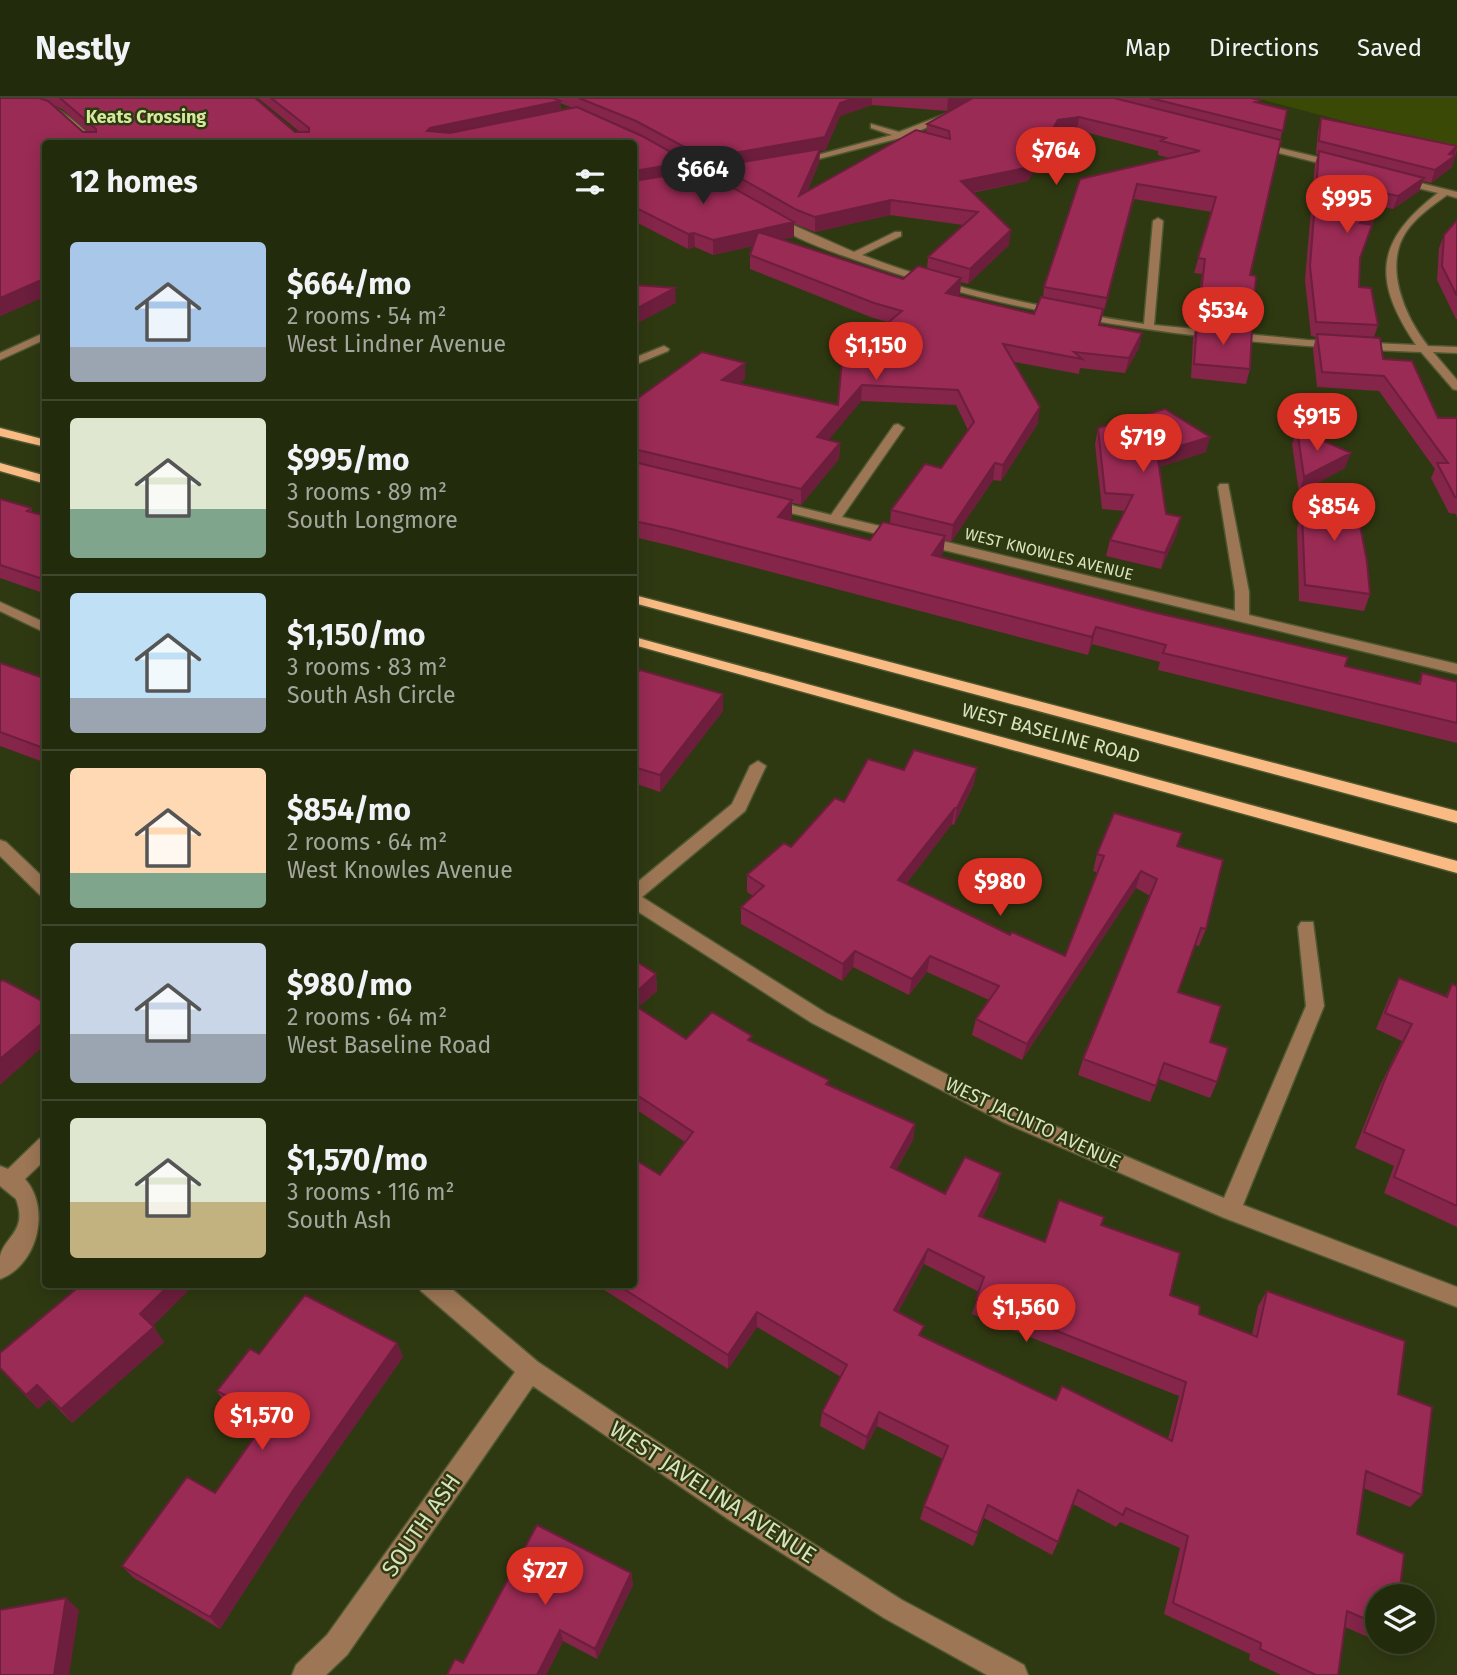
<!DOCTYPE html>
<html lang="en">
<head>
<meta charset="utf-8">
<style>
	:root { --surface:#232b0d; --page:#2b3316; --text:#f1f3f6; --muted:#a3a79d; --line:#40472e; --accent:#d93025 }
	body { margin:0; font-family:"Fira Sans",sans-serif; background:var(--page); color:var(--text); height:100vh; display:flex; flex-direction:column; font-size:26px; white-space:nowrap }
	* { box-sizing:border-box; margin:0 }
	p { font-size:23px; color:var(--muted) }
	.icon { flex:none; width:38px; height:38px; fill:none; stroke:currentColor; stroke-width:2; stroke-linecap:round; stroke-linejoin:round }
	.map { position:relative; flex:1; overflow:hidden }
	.sheet { position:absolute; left:42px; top:42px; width:595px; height:1148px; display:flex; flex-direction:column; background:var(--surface); border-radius:7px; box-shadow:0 4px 18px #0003,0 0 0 2px var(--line) }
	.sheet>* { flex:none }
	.tools { position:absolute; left:1365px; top:1486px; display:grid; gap:14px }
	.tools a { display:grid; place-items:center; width:70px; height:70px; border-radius:50%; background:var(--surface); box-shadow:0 4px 18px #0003,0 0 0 2px var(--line); font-size:35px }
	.price { position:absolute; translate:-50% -60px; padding:0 16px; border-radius:24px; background:var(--accent); color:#fff; font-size:23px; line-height:46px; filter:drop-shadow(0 2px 4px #0008) }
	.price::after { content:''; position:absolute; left:50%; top:42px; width:21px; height:16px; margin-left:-10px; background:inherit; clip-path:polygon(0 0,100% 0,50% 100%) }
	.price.selected { background:#222; color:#fff }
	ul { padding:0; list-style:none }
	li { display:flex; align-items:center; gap:21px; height:175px; padding:0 28px }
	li+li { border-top:2px solid var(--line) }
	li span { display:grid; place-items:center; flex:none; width:196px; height:140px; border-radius:7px; color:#555 }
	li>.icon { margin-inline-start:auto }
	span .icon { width:84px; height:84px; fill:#fffc; stroke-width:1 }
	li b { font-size:30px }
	h2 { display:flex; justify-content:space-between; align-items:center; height:84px; padding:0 28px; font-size:30px }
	header { display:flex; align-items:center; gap:42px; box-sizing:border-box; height:98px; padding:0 35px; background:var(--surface); border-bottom:2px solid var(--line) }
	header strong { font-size:33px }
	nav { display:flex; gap:38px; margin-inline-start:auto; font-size:24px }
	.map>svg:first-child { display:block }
	.green { fill:#3b4906 }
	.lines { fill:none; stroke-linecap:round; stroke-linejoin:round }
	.minor-casing { stroke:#4d5830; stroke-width:3 }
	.major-casing { stroke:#4d5830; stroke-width:3 }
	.minor { fill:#9c7655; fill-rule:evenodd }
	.major { fill:#faba83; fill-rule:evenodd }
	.wall { fill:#842549; fill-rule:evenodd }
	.shaded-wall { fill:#6c1e3c }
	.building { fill:#9a2b55; stroke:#6c1e3c; stroke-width:2; fill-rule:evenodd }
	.labels { text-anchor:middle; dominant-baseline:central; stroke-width:5; stroke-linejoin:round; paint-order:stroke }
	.far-street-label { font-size:16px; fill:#d7e3bd; stroke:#2f3911 }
	.far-neighbourhood-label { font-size:18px; font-weight:bold; fill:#d3ea9c; stroke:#2f3911 }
	.street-label { font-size:19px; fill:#d7e3bd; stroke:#2f3911 }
	.near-street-label { font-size:23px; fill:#d7e3bd; stroke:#2f3911 }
</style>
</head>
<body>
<header>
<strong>Nestly</strong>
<nav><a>Map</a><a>Directions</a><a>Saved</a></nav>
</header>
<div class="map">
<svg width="1457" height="1577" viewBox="0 0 1457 1577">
	<rect width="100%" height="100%" fill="#2f3911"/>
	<path class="green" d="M1256 0H1457V53Z"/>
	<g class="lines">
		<defs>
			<path id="minor" d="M14 0C51 0 73 20 98 46H89L54 14Z
				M987 0H998L904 39 799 66 795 63 892 37 871 30V26L899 34Z
				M1258 45 1342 65 1343 67 1339 70 1255 49Z
				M1400 80 1457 94V100L1447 97C1432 108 1416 119 1406 134 1383 169 1405 219 1428 248L1457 249V255L1433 254 1457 282V292L1453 291 1421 254C1236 247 1053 228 876 169 845 158 794 143 769 122L777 120 854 154 895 134H901V138L862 157C953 192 1048 211 1144 226L1153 123 1158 120 1163 123 1154 227 1307 242 1416 247C1372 182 1375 143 1438 95L1397 85V81Z
				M46 234V241L0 262V255Z
				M664 248 669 251 668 253 634 267V260Z
				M898 326 904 330 842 419 1235 513V494L1218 389 1220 386H1228L1249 494V517L1457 566V576L770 410 764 406 770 402 831 417 894 327Z
				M0 504 46 525V535L0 513Z
				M758 663 766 668 745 713 642 799 826 915 1017 1012 1224 1100 1306 908 1298 829 1301 824H1313L1324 908 1243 1107 1457 1189V1209L1222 1119 1003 1024 812 925 634 811V787L732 706 750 668Z
				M0 742 6 744 46 782V799L40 797 0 758Z
				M46 1038V1061L25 1081C51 1110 38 1167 0 1181 0 1174 0 1165 0 1158 5 1138 28 1133 16 1101L0 1088V1068L8 1071 39 1041Z
				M418 1186H446L538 1264 746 1403 902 1502 1024 1567 1028 1577H987L884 1520 728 1421 533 1288 347 1557 326 1577H292L296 1567 327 1537 515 1274 421 1193Z"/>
			<path id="major" d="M0 330 46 342V349L0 338Z
				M0 365 46 378V386L0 373Z
				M634 497 1457 713V725L634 505Z
				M634 539 1457 763V775L634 547Z"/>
		</defs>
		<use href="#minor" class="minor-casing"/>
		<use href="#major" class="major-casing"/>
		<use href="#minor" class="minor"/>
		<use href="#major" class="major"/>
	</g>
	<path class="wall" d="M0 0H255L295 34H300L258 0H1251L1259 5 1287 12 1250 177 1253 217 1250 231V271L1246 286 1191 280 1193 241 1196 227H1195L1202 176 1194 175 1212 114 1134 101 1100 227 1139 250 1125 275 1080 270 1079 276 1014 264 1038 325 1001 383 993 382 951 444 945 442 943 455 940 459 1345 568 1418 586 1422 575 1457 584V645L1158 572 1160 564 1092 546 1088 557 672 448 634 439V303L745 265V281L739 285 838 307 888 224 873 220 750 171V157L753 148 713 157 695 149 688 151 634 123V46H46V198L0 218ZM560 5 573 10 561 13ZM52 7 62 11 88 34H83ZM872 7 947 13 957 9 927 26 926 35 807 94 819 65 820 53H825L840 18ZM1077 32 1158 53V57L1170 60 1080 81 1044 189 1043 200 1034 216 957 198 960 195 961 184 968 186 1009 147 972 95 1028 83 1056 35ZM688 65 701 72 688 74ZM719 72 720 82 706 74ZM890 117 963 127 928 159 927 171 903 181 781 142 794 139V126L815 134ZM861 303 956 307 968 332 941 370 891 412 890 425 870 442 789 422 792 419V405L801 407 839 361 840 345 828 342Z
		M1321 20 1457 51 1452 69 1431 85 1423 83 1419 93 1393 111 1379 108 1360 161 1359 189 1378 227 1374 239 1383 261 1438 320H1457V420L1456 416 1449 415 1431 380 1435 371 1379 293 1317 289 1313 251 1316 239 1311 238 1305 182 1315 66 1318 56H1316L1318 33Z
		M1457 122V221H1456L1437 182 1439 150 1444 137Z
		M1098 330 1206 354 1159 369 1166 416 1177 435 1161 471 1106 458 1110 442 1125 413 1102 411 1095 346Z
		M1297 331 1345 370 1306 391 1370 496 1364 513 1299 503 1297 430 1302 415 1301 407 1306 391 1299 395 1292 346Z
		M0 401 31 410 32 414 46 418V496L0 480Z
		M0 565 46 581V665L0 648Z
		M634 580 723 613 660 694 634 685Z
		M904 672 974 686 954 727 952 726 906 786 1010 837 1065 858 1098 775 1093 773 1097 756 1177 748 1206 831 1199 848 1195 847 1178 894 1210 944 1217 984 1210 1000 1159 981 1150 1004 1078 977 1083 961 1150 798 1136 790 1022 962 972 937 976 921 989 902 927 874 909 897 853 869 842 883 741 826V809L753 798 747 794V777L791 749 844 704Z
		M634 862 656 876 657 893 637 910 686 941 752 944 829 982 828 987 915 1026 913 1042 896 1072 945 1096 1001 1075 997 1091 982 1119 1045 1144 1101 1127 1170 1197 1199 1216 1252 1237 1258 1208 1267 1193 1398 1296 1422 1397 1410 1409 1363 1390 1357 1436 1377 1498V1543L1345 1529 1338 1577H1281L1249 1562 1250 1556 1164 1516 1180 1450 1120 1424 1116 1429 1073 1406 1058 1444 1052 1457 984 1420 973 1448 920 1421 924 1408 943 1361 877 1328 864 1352 820 1328 822 1314 841 1279 757 1229 728 1271 595 1186H634L660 1077 685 1044 634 1010ZM924 1166 979 1194 972 1216 1179 1298 1168 1341 1056 1302 922 1238 898 1214Z
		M1399 880 1445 899 1452 886 1457 888V1129L1384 1095 1394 1068 1355 1050 1379 990 1402 943 1376 931 1390 897Z
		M563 1186H576L571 1192Z
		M152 1228 164 1244 72 1325 49 1301 38 1311 0 1270V1255Z
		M397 1245 403 1259 300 1406 220 1531 134 1480 122 1468 215 1395 263 1327 226 1307 217 1293 259 1256Z
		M631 1475 633 1487 597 1561 563 1543 546 1577H447L463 1565Z"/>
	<path class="shaded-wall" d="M854 0H872V7L840 18 825 53H820L819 65 799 113 719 68V72L705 74V60Z
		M948 0H980L947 13Z
		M560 3 561 16 430 46 427 33 430 30Z
		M1079 19 1077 32 1056 35 1028 83 959 97 961 83 1058 22Z
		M1457 49 1454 58 1456 57 1452 69 1431 85 1435 72 1449 56Z
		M688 64V78L634 88V73Z
		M1424 80 1419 93 1393 111 1398 98Z
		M1137 86 1134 101 1104 216 1107 200Z
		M1383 95 1372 126 1355 139 1360 125Z
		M891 102 890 117 815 134V119Z
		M794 124V139L713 157V142Z
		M1011 132 1009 147 968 186 970 171Z
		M694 135 695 149 688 151V136Z
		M46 180V198L0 218V200Z
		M961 180 960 195 945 210 946 195Z
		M675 190 676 205 634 227V212Z
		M1142 235 1139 250 1125 275 1129 260Z
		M745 265V281L722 298V282Z
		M862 287 861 303 817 356V339Z
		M1040 309 1038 325 1001 383 1003 367Z
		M1210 339 1206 354 1153 371 1157 355Z
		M840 345 839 361 801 407V391Z
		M1351 355 1345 370 1299 395 1304 379Z
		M995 365 993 382 951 444 953 427Z
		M792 402V419L777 436 778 419Z
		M1181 419 1177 435 1161 471 1165 455Z
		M945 438 943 455 930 474 932 457Z
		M1096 529 1092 546 1088 557 1092 539Z
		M723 596V613L660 694V677Z
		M977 670 974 686 954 727 957 710Z
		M955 710 952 726 896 799 898 782Z
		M1141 773 1136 790 1022 962 1027 946Z
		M855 853 853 869 842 883 843 866Z
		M930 858 927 874 909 897 912 881Z
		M656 876 657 893 634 913V896Z
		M46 922V946L0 987V961Z
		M915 1026 913 1042 888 1085 891 1069Z
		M1001 1075 997 1091 975 1134 979 1118Z
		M928 1151 924 1166 891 1227 894 1212Z
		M170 1186H195L150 1231 140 1216Z
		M757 1214V1229L728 1271V1257Z
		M154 1229 164 1244 72 1325 61 1311Z
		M397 1245 403 1259 300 1406 220 1531 210 1519 292 1394Z
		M37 1287 49 1301 38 1311 26 1297Z
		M879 1314 877 1328 864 1352 867 1339Z
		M631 1475 633 1487 597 1561 595 1551Z
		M66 1500 79 1512 69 1577H54Z
		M560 1532 563 1543 546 1577H537Z"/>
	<path class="building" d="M0 0H39L48 3 83 34H96V31L60 0H255L295 34H309V30L271 0H553L560 3 430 30 427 33 450 35 577 9 642 38 688 64 634 73V46H46V180L0 200Z
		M579 0H854L840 5 825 39 705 60 636 23Z
		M973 0H1114L1281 42 1250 177 1256 178 1253 217 1199 211 1205 161 1198 160 1216 99 1137 86 1107 200 1044 189 1080 81 1200 53 1161 43 1166 40 1079 19 1058 22 1030 69 961 83 1011 132 970 171 928 159 978 114 891 102 815 119 797 112 719 68 820 51 799 98 916 32 950 41 949 33 927 26Z
		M1150 0H1251L1260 2 1255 4 1287 12 1283 33Z
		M1321 20 1457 48 1449 56 1456 57 1435 72 1319 43Z
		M1319 53 1424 80 1398 98 1383 95 1377 113 1360 125 1372 127 1360 160 1359 189 1371 190 1378 227 1316 224 1310 168Z
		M701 72 794 124 713 142 694 135 688 136 634 109V83Z
		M1457 122V198L1442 168 1444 137Z
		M758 134 903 181 918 168 961 180 946 195 1034 216 1041 199 1103 211 1099 227 1142 235 1129 260 1074 254 1082 261 1003 246 1040 309 1003 367 995 365 953 427 891 412 925 366 941 370 974 324 958 292 862 287 817 339 840 345 801 391 634 351V303L702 254 745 265 722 282 838 307 842 263 902 213 874 205 750 157Z
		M634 187 675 190 634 212Z
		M1197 226 1252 231 1250 271 1194 266Z
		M1317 236 1380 240 1383 261 1412 263 1438 320H1457V399H1455L1437 365H1448L1384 278 1322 274Z
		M1165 311 1210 339 1157 355 1166 416 1181 419 1165 455 1110 442 1133 397 1105 395 1098 330Z
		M1297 331 1351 355 1304 379Z
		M634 364 792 402 778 419 870 442 883 424 945 438 932 457 1148 513 1348 559 1345 568 1420 586 1422 575 1457 584V625L1163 555 1166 547 1096 529 1092 539 671 431 634 423Z
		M1306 391 1354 396 1367 464 1370 496 1305 487 1302 414 1310 415Z
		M0 401 31 410 27 413 46 418V482L0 467Z
		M0 565 46 581V651L0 634Z
		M640 572 723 596 660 677 634 669V580Z
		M914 652 977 670 957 710H955L898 782 1010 837 1012 834 1065 858 1104 758 1097 756 1114 715 1182 735 1177 748 1223 762 1206 831 1201 830 1178 894 1221 908 1210 944 1228 950 1217 984 1164 965 1156 988 1083 961 1157 781 1141 773 1027 946 976 921 999 888 930 858 912 881 855 853 843 866 741 809 764 788 747 777 784 745 791 749 835 700 844 704 868 661 904 672Z
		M634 862 656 876 634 896Z
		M1399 880 1447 899 1452 886 1457 888V1108L1394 1079 1404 1052 1364 1034 1388 974 1412 926 1385 915Z
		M3 882 46 905V922L0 961V884Z
		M634 907 686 941 712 914 752 938 748 942 829 982 826 986 915 1026 891 1069 945 1096 965 1059 1001 1075 979 1118 1045 1144 1059 1102 1104 1119 1101 1127 1180 1155 1170 1197 1200 1208 1199 1216 1257 1239 1267 1193 1405 1243 1398 1296 1432 1309 1422 1397 1366 1373 1357 1436 1404 1456 1399 1498H1377V1526L1347 1513 1338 1577H1316L1260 1551 1261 1545 1173 1505 1188 1438 1126 1410 1123 1417 1078 1392 1058 1444 988 1407 977 1435 924 1408 948 1348 879 1314 867 1339 822 1314 847 1267 757 1214 728 1257 616 1186H634V1061L660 1077 693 1034 634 995ZM928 1151 984 1179 976 1201 1186 1284 1172 1343 1062 1288 1056 1302 919 1237 924 1228 894 1212Z
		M82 1186H170L140 1216 154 1229 61 1311 37 1287 26 1297 0 1270V1255Z
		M305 1197 397 1245 292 1394 210 1519 122 1468 187 1379 215 1395 268 1320 217 1293 250 1251 259 1256Z
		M537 1427 631 1475 595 1551 560 1532 537 1577H447L455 1561 463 1565Z
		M66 1500 54 1577H0V1512Z"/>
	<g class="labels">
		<g class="far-street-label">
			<text transform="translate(1049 456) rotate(14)">WEST KNOWLES AVENUE</text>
		</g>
		<g class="far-neighbourhood-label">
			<text x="146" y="19">Keats Crossing</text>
		</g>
		<g class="street-label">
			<text transform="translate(1051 635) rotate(15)">WEST BASELINE ROAD</text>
			<text transform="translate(1033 1025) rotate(25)">WEST JACINTO AVENUE</text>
		</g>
		<g class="near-street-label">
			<text transform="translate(713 1394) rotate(33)">WEST JAVELINA AVENUE</text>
			<text transform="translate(421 1427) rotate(-55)">SOUTH ASH</text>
		</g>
	</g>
</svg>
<div class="tools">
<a><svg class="icon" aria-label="layers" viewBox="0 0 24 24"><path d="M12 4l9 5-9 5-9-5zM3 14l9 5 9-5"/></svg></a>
</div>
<b class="price" style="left:1056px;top:89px">$764</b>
<b class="price selected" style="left:703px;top:108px">$664</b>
<b class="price" style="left:1347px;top:137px">$995</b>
<b class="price" style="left:1223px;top:249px">$534</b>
<b class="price" style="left:876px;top:284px">$1,150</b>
<b class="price" style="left:1317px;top:355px">$915</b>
<b class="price" style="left:1143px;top:376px">$719</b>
<b class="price" style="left:1334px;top:445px">$854</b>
<b class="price" style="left:1000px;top:820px">$980</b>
<b class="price" style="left:1026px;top:1246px">$1,560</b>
<b class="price" style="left:262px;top:1354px">$1,570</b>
<b class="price" style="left:545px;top:1509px">$727</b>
<section class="sheet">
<h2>12 homes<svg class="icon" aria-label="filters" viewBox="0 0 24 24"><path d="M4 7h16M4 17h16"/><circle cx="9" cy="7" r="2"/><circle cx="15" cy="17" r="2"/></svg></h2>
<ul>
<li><span style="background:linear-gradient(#a9c7e8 75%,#9aa5b1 0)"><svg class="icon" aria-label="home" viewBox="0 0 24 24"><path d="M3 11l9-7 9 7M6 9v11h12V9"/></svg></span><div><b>$664/mo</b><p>2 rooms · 54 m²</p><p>West Lindner Avenue</p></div></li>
<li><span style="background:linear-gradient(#dfe7d0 65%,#7fa58c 0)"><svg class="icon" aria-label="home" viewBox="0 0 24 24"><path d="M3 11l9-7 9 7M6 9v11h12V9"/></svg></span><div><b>$995/mo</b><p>3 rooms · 89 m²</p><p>South Longmore</p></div></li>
<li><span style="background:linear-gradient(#bfe0f5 75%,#9aa5b1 0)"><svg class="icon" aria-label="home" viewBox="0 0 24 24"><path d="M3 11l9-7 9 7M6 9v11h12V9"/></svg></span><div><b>$1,150/mo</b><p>3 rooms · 83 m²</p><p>South Ash Circle</p></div></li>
<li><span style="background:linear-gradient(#ffd9b3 75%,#7fa58c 0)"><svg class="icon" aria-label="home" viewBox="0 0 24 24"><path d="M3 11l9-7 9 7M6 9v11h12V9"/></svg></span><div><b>$854/mo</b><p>2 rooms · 64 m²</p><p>West Knowles Avenue</p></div></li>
<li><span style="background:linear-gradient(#c9d6e8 65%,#9aa5b1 0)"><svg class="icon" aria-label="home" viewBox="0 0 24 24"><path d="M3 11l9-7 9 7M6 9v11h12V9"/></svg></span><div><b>$980/mo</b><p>2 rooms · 64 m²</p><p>West Baseline Road</p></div></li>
<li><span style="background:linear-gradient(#dfe7d0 60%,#c2b280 0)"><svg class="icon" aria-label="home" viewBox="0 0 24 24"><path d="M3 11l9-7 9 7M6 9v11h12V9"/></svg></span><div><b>$1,570/mo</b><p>3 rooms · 116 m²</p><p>South Ash</p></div></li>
</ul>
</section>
</div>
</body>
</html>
